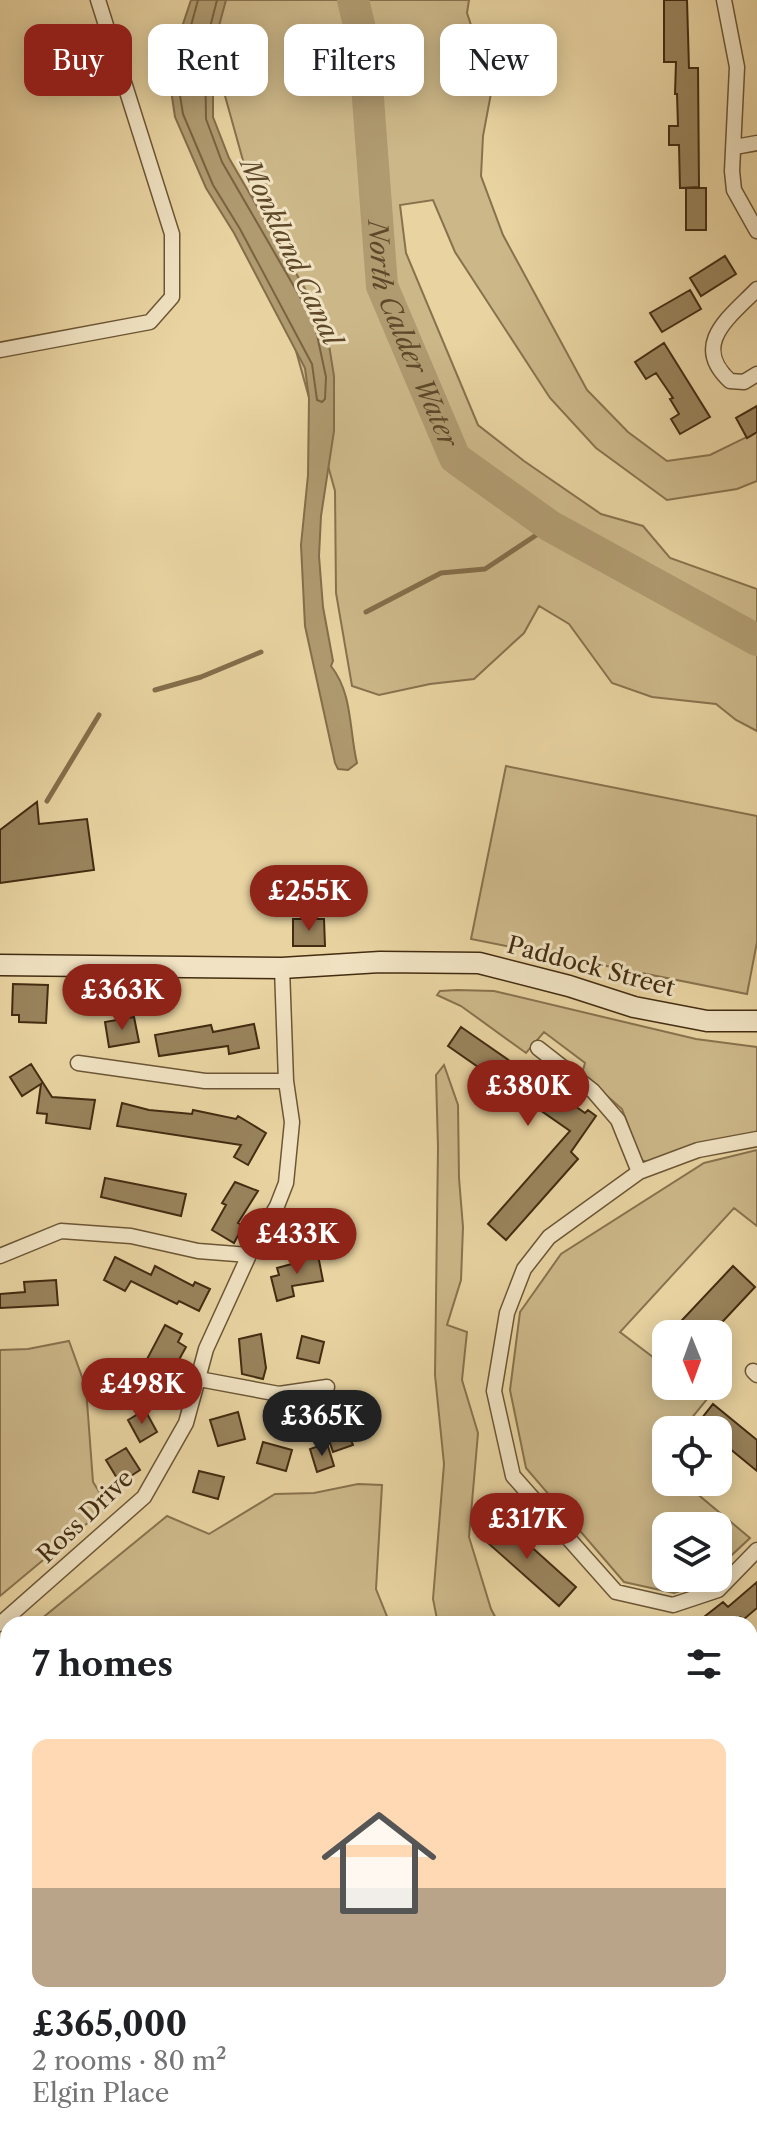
<!DOCTYPE html>
<html lang="en">
<head>
<meta charset="utf-8">
<style>
	:root { --surface:#fff; --page:#f2f2f2; --text:#202124; --muted:#757577; --line:#e0e0e0; --accent:#8f2418 }
	body { margin:0; font-family:"Libre Caslon Text",serif; background:var(--page); color:var(--text); height:100vh; display:flex; flex-direction:column; font-size:30px; white-space:nowrap }
	* { box-sizing:border-box; margin:0 }
	p { font-size:26px; color:var(--muted) }
	.icon { flex:none; width:44px; height:44px; fill:none; stroke:currentColor; stroke-width:2; stroke-linecap:round; stroke-linejoin:round }
	.map { position:relative; flex:1; overflow:hidden }
	.sheet { position:absolute; left:0px; top:1616px; width:758px; height:536px; display:flex; flex-direction:column; background:var(--surface); border-radius:24px 24px 0 0; box-shadow:0 4px 20px #0003 }
	.sheet>* { flex:none }
	.guide { position:absolute; left:24px; top:24px; width:710px; height:72px; display:flex; gap:16px }
	.needle { width:52px; rotate:179deg }
	.fabs { position:absolute; left:652px; top:1320px; display:grid; gap:16px }
	.fabs a { display:grid; place-items:center; width:80px; height:80px; border-radius:16px; background:var(--surface); box-shadow:0 4px 20px #0003; font-size:40px }
	.price { position:absolute; translate:-50% -68px; padding:0 18px; border-radius:28px; background:var(--accent); color:#fff; font-size:26px; line-height:52px; filter:drop-shadow(0 2px 4px #0008) }
	.price::after { content:''; position:absolute; left:50%; top:48px; width:24px; height:18px; margin-left:-12px; background:inherit; clip-path:polygon(0 0,100% 0,50% 100%) }
	.price.selected { background:#222; color:#fff }
	ul { padding:0; list-style:none }
	li { display:grid; align-content:center; gap:16px; height:424px; padding:0 32px }
	li+li { border-top:2px solid var(--line) }
	li span { display:grid; place-items:center; height:248px; border-radius:16px; color:#555 }
	li>.icon { margin-inline-start:auto }
	span .icon { width:144px; height:144px; fill:#fffc; stroke-width:1 }
	li b { font-size:34px }
	h2 { display:flex; justify-content:space-between; align-items:center; height:96px; padding:0 32px; font-size:34px }
	.pill { padding:0 28px; border-radius:16px; background:var(--surface); box-shadow:0 4px 20px #0003; font-size:28px; line-height:72px }
	.pill.selected { background:var(--accent); color:#fff }
	.map>svg:first-child { display:block }
	.green { fill:#ccb789; stroke:#88724d; stroke-width:2 }
	.water { fill:#b09a70; stroke:#846e4a; stroke-width:2 }
	.lines { fill:none; stroke-linecap:round; stroke-linejoin:round }
	.shore { stroke:#7a6340; stroke-width:2 }
	.stream { stroke:#846e4a; stroke-width:5 }
	.river { stroke:#b09a70; stroke-width:32 }
	.building { fill:#99835c; stroke:#432c11; stroke-width:2 }
	.street-casing { stroke:#6c5635; stroke-width:17 }
	.secondary-casing { stroke:#432c11; stroke-width:23 }
	.street { stroke:#f0e2c2; stroke-width:14 }
	.secondary { stroke:#f0e2c2; stroke-width:20 }
	.labels { text-anchor:middle; dominant-baseline:central; stroke-width:6; stroke-linejoin:round; paint-order:stroke }
	.street-label { font-size:24px; fill:#432c11; stroke:#f0e2c2 }
	.water-label { font-size:26px; font-style:italic; fill:#5e4829; stroke:#f0e2c2 }
</style>
</head>
<body>
<div class="map">
<svg width="757" height="2152" viewBox="0 0 757 2152">
	<rect width="100%" height="100%" fill="#e8d3a1"/>
	<filter id="stains"><feTurbulence type="fractalNoise" baseFrequency=".0025" numOctaves="4"/><feColorMatrix values="0 0 0 0 .2 0 0 0 0 .09 0 0 0 0 .02 0 0 0 .5 -.17"/></filter>
	<radialGradient id="worn" r=".72"><stop offset=".6" stop-color="#630" stop-opacity="0"/><stop offset="1" stop-color="#630" stop-opacity=".3"/></radialGradient>
	<path class="green" d="M216 0H469L467 13 492 88 483 136 481 176 503 235 587 390 628 432 667 461 710 455 757 432V481L737 489 667 500 596 448 550 398 455 252 433 200 400 205 406 253 478 425 524 461 601 514 643 526 670 558 757 589V731L736 720 716 704 652 697 612 683 569 624 539 606 524 633 474 679 430 684 379 695 352 686 336 593 335 491 222 85Z
		M506 766 757 816V942L747 994 471 939Z
		M457 990 494 991 696 1039 757 1047V1133L653 1164 641 1160 622 1109 582 1074 585 1063 544 1032 526 1053 461 1006 437 995 440 991Z
		M444 1065 458 1105 459 1178 463 1227 461 1280 447 1325 467 1332 462 1380 478 1433 469 1537 491 1609 499 1624H438L433 1599 444 1464 435 1375 438 1147 436 1075Z
		M757 1150V1226L734 1208 620 1332 666 1367V1386H692L708 1398 682 1430H666V1450L658 1460 666 1467V1482H683L750 1538 718 1568V1526H666V1578H712L709 1582 674 1593 624 1582 526 1468 510 1390 520 1312 561 1254 704 1163Z
		M69 1341 86 1388 93 1482 108 1506 0 1596V1350L28 1349Z
		M358 1484 382 1485 376 1589 390 1624H35L167 1516 209 1534 275 1494 314 1493Z
		M8 1645V1830L0 1753V1651Z
		M757 1663V1854L750 1851V1668Z
		M8 1863V2017L0 2020V1949Z
		M750 1944 757 1947V2152H527L524 2144H750Z
		M8 2029V2144H309L310 2152H0V2034Z
		M315 2144H516L519 2152H316Z"/>
	<path class="water" d="M191 0H226L213 48V117L229 158 322 318 328 339 334 376V431L321 516 319 556 323 607 333 661 331 666C353 694 349 730 357 763L348 770 338 769 335 763 305 626 301 545 308 475 309 398 305 368 234 233 206 188 175 117 169 77 178 39Z"/>
	<g class="lines">
		<path class="shore" d="M198 0 177 77 183 114 213 185 240 229 312 364 317 400 322 402 325 399 326 377 314 321 222 162 206 119 205 47 217 0"/>
		<path class="stream" d="M366 612 441 573 485 569 550 526
			M155 690 201 677 261 652
			M47 801 99 715"/>
		<path class="river" id="s1" d="M353 0 364 45 382 286 455 458 550 526 757 640"/>
	</g>
	<path class="building" d="M664 0H687L689 68H698L699 187 680 188 679 145H669V126H678L677 94H675L676 62H664Z
		M686 188H706V230H686Z
		M725 256 736 274 701 296 690 278Z
		M690 290 701 309 662 332 650 313Z
		M664 343 710 417 680 434 671 419 679 414 670 399 673 398 656 373 646 379 635 362Z
		M757 406V432L747 438 736 418Z
		M37 802 39 824 87 819 94 870 0 883V830Z
		M293 919H324L325 946H293Z
		M13 984 48 985 46 1023 19 1022V1015H12Z
		M134 1017 139 1042 109 1047 105 1022Z
		M254 1024 259 1048 229 1054 228 1046 159 1056 155 1035 211 1025 213 1032Z
		M461 1027 585 1113 588 1110 596 1116 571 1152 578 1159 506 1240 488 1224 570 1131 448 1046Z
		M31 1064 52 1097 95 1100 90 1129 46 1123 47 1114 37 1113 41 1084 22 1096 10 1077Z
		M122 1103 149 1110 192 1114 193 1110 236 1119 238 1116 266 1133 248 1165 234 1157 241 1145 117 1126Z
		M105 1178 186 1194 181 1216 101 1197Z
		M235 1182 258 1191 238 1223 243 1226 234 1243 212 1230 226 1205 222 1203Z
		M318 1255 323 1281 292 1286 294 1296 277 1301 271 1277 279 1275 277 1268 299 1262V1258Z
		M115 1257 151 1275 155 1266 193 1286 195 1282 210 1289 199 1311 179 1301 177 1304 131 1281 125 1291 104 1280Z
		M733 1266 755 1287 711 1334H669Z
		M56 1280 58 1305 0 1308V1294L25 1292 24 1282Z
		M165 1325 182 1334 178 1342 186 1347 171 1374 146 1361Z
		M261 1334 266 1368 263 1379 242 1374 239 1339Z
		M302 1336 324 1342 319 1363 297 1358Z
		M713 1404 757 1440V1471L718 1439V1430H707L698 1423Z
		M145 1410 157 1432 140 1442 128 1420Z
		M238 1412 245 1439 218 1446 210 1420Z
		M342 1419 353 1445 333 1452 324 1425Z
		M263 1442 292 1450 286 1471 257 1463Z
		M327 1443 334 1466 317 1472 310 1449Z
		M126 1448 140 1470 120 1483 106 1460Z
		M199 1471 224 1477 218 1499 193 1492Z
		M496 1515 576 1587 559 1606 479 1535Z
		M757 1582V1608L743 1620 740 1617 731 1624H695L723 1602 728 1607Z"/>
	<g class="lines">
		<defs>
			<path id="street" d="M724 0 737 67 732 171 734 190 757 231
				M735 147 757 143
				M757 289C730 317 690 344 730 381L744 382 757 374
				M0 350 150 322 172 297V234L98 0
				M538 1048 593 1091 618 1120 639 1172
				M78 1063 205 1081H286
				M757 1139 698 1150 639 1172 549 1237 524 1269 507 1313 494 1391 513 1476 616 1592 673 1605 718 1590 757 1550
				M0 1256 61 1231 131 1236 198 1251 249 1255
				M753 1371 757 1375
				M199 1379 279 1394 327 1387
				M0 1624 144 1497 186 1423 206 1349 249 1255 277 1206 286 1183 292 1122 286 1081 282 968"/>
			<path id="secondary" d="M0 965 282 968 380 962 479 963 569 986 634 1007 707 1021H757"/>
		</defs>
		<use href="#street" class="street-casing"/>
		<use href="#secondary" class="secondary-casing"/>
		<use href="#street" class="street"/>
		<use href="#secondary" class="secondary"/>
	</g>
	<g class="labels">
		<g class="street-label">
			<text transform="translate(591 966) rotate(15)">Paddock Street</text>
			<text transform="translate(85 1516) rotate(-44)">Ross Drive</text>
		</g>
		<g class="water-label">
			<text transform="translate(291 252) rotate(65)">Monkland Canal</text>
			<text stroke="none"><textPath href="#s1" startOffset="342">North Calder Water</textPath></text>
		</g>
	</g>
	<rect width="100%" height="100%" filter="url(#stains)"/>
	<rect width="100%" height="100%" fill="url(#worn)"/>
</svg>
<div class="fabs">
<a><svg class="needle" viewBox="-14 -14 28 28"><path d="M0-13l5 13h-10z" fill="#e53935"/><path d="M0 13l5-13h-10z" fill="#757577"/></svg></a>
<a><svg class="icon" aria-label="locate" viewBox="0 0 24 24"><circle cx="12" cy="12" r="6"/><path d="M12 2v4M12 18v4M2 12h4M18 12h4"/></svg></a>
<a><svg class="icon" aria-label="layers" viewBox="0 0 24 24"><path d="M12 4l9 5-9 5-9-5zM3 14l9 5 9-5"/></svg></a>
</div>
<b class="price" style="left:309px;top:933px">£255K</b>
<b class="price" style="left:122px;top:1032px">£363K</b>
<b class="price" style="left:528px;top:1128px">£380K</b>
<b class="price" style="left:297px;top:1276px">£433K</b>
<b class="price" style="left:142px;top:1426px">£498K</b>
<b class="price selected" style="left:322px;top:1458px">£365K</b>
<b class="price" style="left:527px;top:1561px">£317K</b>
<div class="guide">
<a class="pill selected">Buy</a>
<a class="pill">Rent</a>
<a class="pill">Filters</a>
<a class="pill">New</a>
</div>
<section class="sheet">
<h2>7 homes<svg class="icon" aria-label="filters" viewBox="0 0 24 24"><path d="M4 7h16M4 17h16"/><circle cx="9" cy="7" r="2"/><circle cx="15" cy="17" r="2"/></svg></h2>
<ul>
<li><span style="background:linear-gradient(#ffd9b3 60%,#b9a48a 0)"><svg class="icon" aria-label="home" viewBox="0 0 24 24"><path d="M3 11l9-7 9 7M6 9v11h12V9"/></svg></span><div><b>£365,000</b><p>2 rooms · 80 m²</p><p>Elgin Place</p></div></li>
</ul>
</section>
</div>
</body>
</html>
